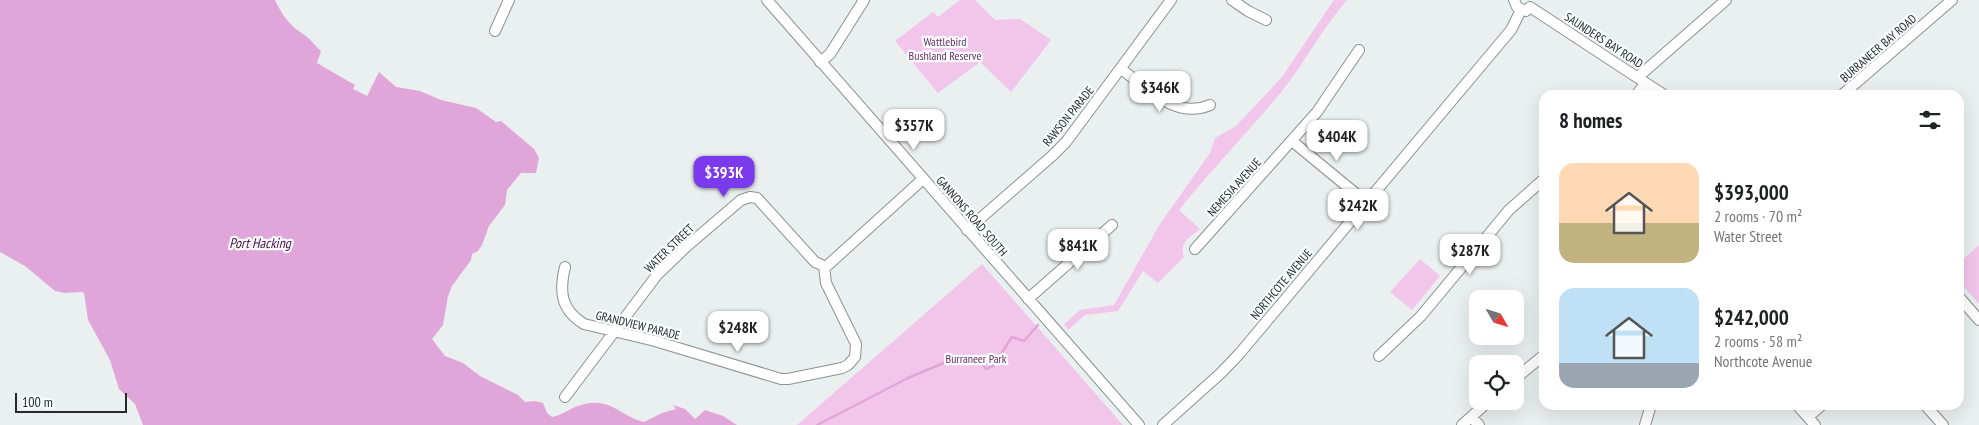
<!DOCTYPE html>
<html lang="en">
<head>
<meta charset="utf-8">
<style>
	:root { --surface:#fff; --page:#f2f2f2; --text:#202124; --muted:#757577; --accent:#7c3aed }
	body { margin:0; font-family:"PT Sans Narrow",sans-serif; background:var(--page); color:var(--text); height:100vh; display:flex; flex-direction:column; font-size:19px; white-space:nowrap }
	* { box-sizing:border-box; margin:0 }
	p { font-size:16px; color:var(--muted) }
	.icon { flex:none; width:28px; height:28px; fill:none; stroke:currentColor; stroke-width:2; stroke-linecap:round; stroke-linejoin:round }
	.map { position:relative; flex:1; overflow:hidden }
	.side { position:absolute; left:1539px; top:90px; width:425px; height:320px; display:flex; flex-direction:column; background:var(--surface); border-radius:15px; box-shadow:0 5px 20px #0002 }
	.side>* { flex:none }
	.needle { width:32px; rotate:129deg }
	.tools { position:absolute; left:1469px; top:290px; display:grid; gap:10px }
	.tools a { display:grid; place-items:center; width:55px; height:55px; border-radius:10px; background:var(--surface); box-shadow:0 5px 20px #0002; font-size:25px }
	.scale { position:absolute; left:15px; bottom:12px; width:112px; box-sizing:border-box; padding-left:5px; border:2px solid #282a2a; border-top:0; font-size:14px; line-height:18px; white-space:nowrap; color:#282a2a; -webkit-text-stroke:4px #f7fdfd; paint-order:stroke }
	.price { position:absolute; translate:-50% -42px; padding:0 11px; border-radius:10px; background:#fff; color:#222; font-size:16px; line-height:32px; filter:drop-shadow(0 1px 2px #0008) }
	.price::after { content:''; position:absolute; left:50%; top:30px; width:15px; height:11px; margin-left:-8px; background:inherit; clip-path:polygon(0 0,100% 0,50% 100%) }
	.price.selected { background:var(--accent); color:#fff }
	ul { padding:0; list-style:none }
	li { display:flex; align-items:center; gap:15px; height:125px; padding:0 20px }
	li span { display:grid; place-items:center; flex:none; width:140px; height:100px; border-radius:15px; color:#555 }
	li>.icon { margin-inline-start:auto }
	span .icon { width:60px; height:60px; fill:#fffc; stroke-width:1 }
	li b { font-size:21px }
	h2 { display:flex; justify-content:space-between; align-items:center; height:60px; padding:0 20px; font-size:21px }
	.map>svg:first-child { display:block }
	.green { fill:#f2c6eb }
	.water { fill:#e1a6d9 }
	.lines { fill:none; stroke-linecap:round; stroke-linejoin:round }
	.stream { stroke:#e1a6d9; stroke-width:2.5 }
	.minor-casing { stroke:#8c9191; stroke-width:12 }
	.minor { stroke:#fff; stroke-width:10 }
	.labels { text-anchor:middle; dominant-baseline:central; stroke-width:4.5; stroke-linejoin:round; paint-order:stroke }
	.street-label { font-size:12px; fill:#282a2a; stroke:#f7fdfd }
	.park-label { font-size:12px; fill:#722d6b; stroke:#f7fdfd }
	.water-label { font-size:14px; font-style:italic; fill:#510b4d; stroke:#f7fdfd }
</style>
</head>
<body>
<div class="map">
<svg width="1979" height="425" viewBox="0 0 1979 425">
	<rect width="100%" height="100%" fill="#eaeff0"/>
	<path class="green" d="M960 0H975L995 20 1020 19 1051 40 1011 92 980 62 938 93 895 41 933 12 938 17Z
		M1334 0H1347C1322 29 1305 62 1282 91 1249 131 1212 169 1179 210L1200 229C1190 237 1179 242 1184 257L1158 283 1143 271 1118 311 1085 315 1068 330 1064 324 1080 310 1114 305 1160 224 1210 153 1215 138 1236 126 1282 77Z
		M1979 245V304L1959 281V263Z
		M1420 259 1440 276 1412 310 1390 292Z
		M982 264 1123 425H797Z"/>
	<path class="water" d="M0 0H275C282 15 290 26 303 34 310 38 315 46 321 51L317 63 355 85 353 89 367 96 379 72 396 87 420 91 441 100 476 108 496 122 501 121 534 149 539 158 536 173H521L507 190 505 205 489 226 482 245 478 251 472 254 471 260 452 286 448 296 443 325 432 339 445 356 463 363 480 376 518 395 525 402 535 401 543 403 547 413 552 417C563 415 570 408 581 405 610 396 620 416 644 422L662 413 676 409 673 405 685 409 695 419 705 410 723 416 737 425H143L135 404 119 389 110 360 88 320 84 293 81 292 64 293 55 291 25 266 0 252Z"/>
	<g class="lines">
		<path class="stream" d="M817 425 908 378 960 356 981 362 986 369 993 366 1012 337 1024 341 1038 325"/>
		<defs>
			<path id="minor" d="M767 0 1139 425
				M1232 0 1248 11 1266 20
				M1514 0 1517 7 1526 11
				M1530 7 1664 95
				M495 31 509 0
				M820 62 830 54 864 0
				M1121 69C1147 88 1176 120 1210 105
				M1638 77 1726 0
				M1636 95 1646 83
				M1842 95 1952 0
				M1292 141 1366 202
				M967 230 1052 156 1066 142 1171 0
				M1195 249 1317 112 1359 50
				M565 267C559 292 561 310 584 324L655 341 781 379H788L842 368 848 365 855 357 856 344 826 283 824 266
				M1959 297 1979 320
				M1028 299 1112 225
				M1379 356 1421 316 1509 210 1544 179
				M1515 379 1544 355
				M565 397 657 275 686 247 741 200 750 197 757 198 815 262 824 266 828 265 923 179
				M1797 405 1815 425
				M1925 405 1943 425
				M1471 417 1479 425
				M1808 417 1822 405
				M1163 425 1221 373 1240 353 1511 30 1521 10
				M1462 425 1489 401
				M1645 425 1651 405"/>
		</defs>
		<use href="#minor" class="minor-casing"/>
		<use href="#minor" class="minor"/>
	</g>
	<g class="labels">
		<g class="street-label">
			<text transform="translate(1604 40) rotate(33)">SAUNDERS BAY ROAD</text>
			<text transform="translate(1878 48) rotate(-41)">BURRANEER BAY ROAD</text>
			<text transform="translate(1068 116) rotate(-51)">RAWSON PARADE</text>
			<text transform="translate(1234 187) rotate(-48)">NEMESIA AVENUE</text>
			<text transform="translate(972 216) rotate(49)">GANNONS ROAD SOUTH</text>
			<text transform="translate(669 248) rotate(-44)">WATER STREET</text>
			<text transform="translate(1281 284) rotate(-50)">NORTHCOTE AVENUE</text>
			<text transform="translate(638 325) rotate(14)">GRANDVIEW PARADE</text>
		</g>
		<g class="park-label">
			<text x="945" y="41">Wattlebird<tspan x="945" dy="14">Bushland Reserve</tspan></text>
			<text x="976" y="358">Burraneer Park</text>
		</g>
		<g class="water-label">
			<text x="260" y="243">Port Hacking</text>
		</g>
	</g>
</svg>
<div class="tools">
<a><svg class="needle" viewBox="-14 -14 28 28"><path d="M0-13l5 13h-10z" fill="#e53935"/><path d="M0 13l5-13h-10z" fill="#757577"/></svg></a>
<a><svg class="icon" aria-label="locate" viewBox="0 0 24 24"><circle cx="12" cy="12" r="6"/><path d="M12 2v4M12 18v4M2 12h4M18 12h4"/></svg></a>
</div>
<div class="scale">100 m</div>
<b class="price" style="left:1160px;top:113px">$346K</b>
<b class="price" style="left:914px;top:151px">$357K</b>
<b class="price" style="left:1337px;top:162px">$404K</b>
<b class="price selected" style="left:724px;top:198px">$393K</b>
<b class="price" style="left:1358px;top:231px">$242K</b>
<b class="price" style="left:1078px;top:271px">$841K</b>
<b class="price" style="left:1470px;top:276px">$287K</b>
<b class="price" style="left:738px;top:353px">$248K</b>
<section class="side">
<h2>8 homes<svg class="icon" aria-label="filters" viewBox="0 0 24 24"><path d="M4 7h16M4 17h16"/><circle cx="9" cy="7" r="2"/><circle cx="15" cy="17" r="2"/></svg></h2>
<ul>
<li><span style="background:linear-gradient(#ffd9b3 60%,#c2b280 0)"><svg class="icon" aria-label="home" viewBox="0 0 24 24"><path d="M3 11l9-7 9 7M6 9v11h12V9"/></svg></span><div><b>$393,000</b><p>2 rooms · 70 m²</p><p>Water Street</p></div></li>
<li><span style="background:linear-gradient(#bfe0f5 75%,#9aa5b1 0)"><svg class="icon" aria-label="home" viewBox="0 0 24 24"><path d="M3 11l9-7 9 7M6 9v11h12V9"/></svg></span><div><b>$242,000</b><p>2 rooms · 58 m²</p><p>Northcote Avenue</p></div></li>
</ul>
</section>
</div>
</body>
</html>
